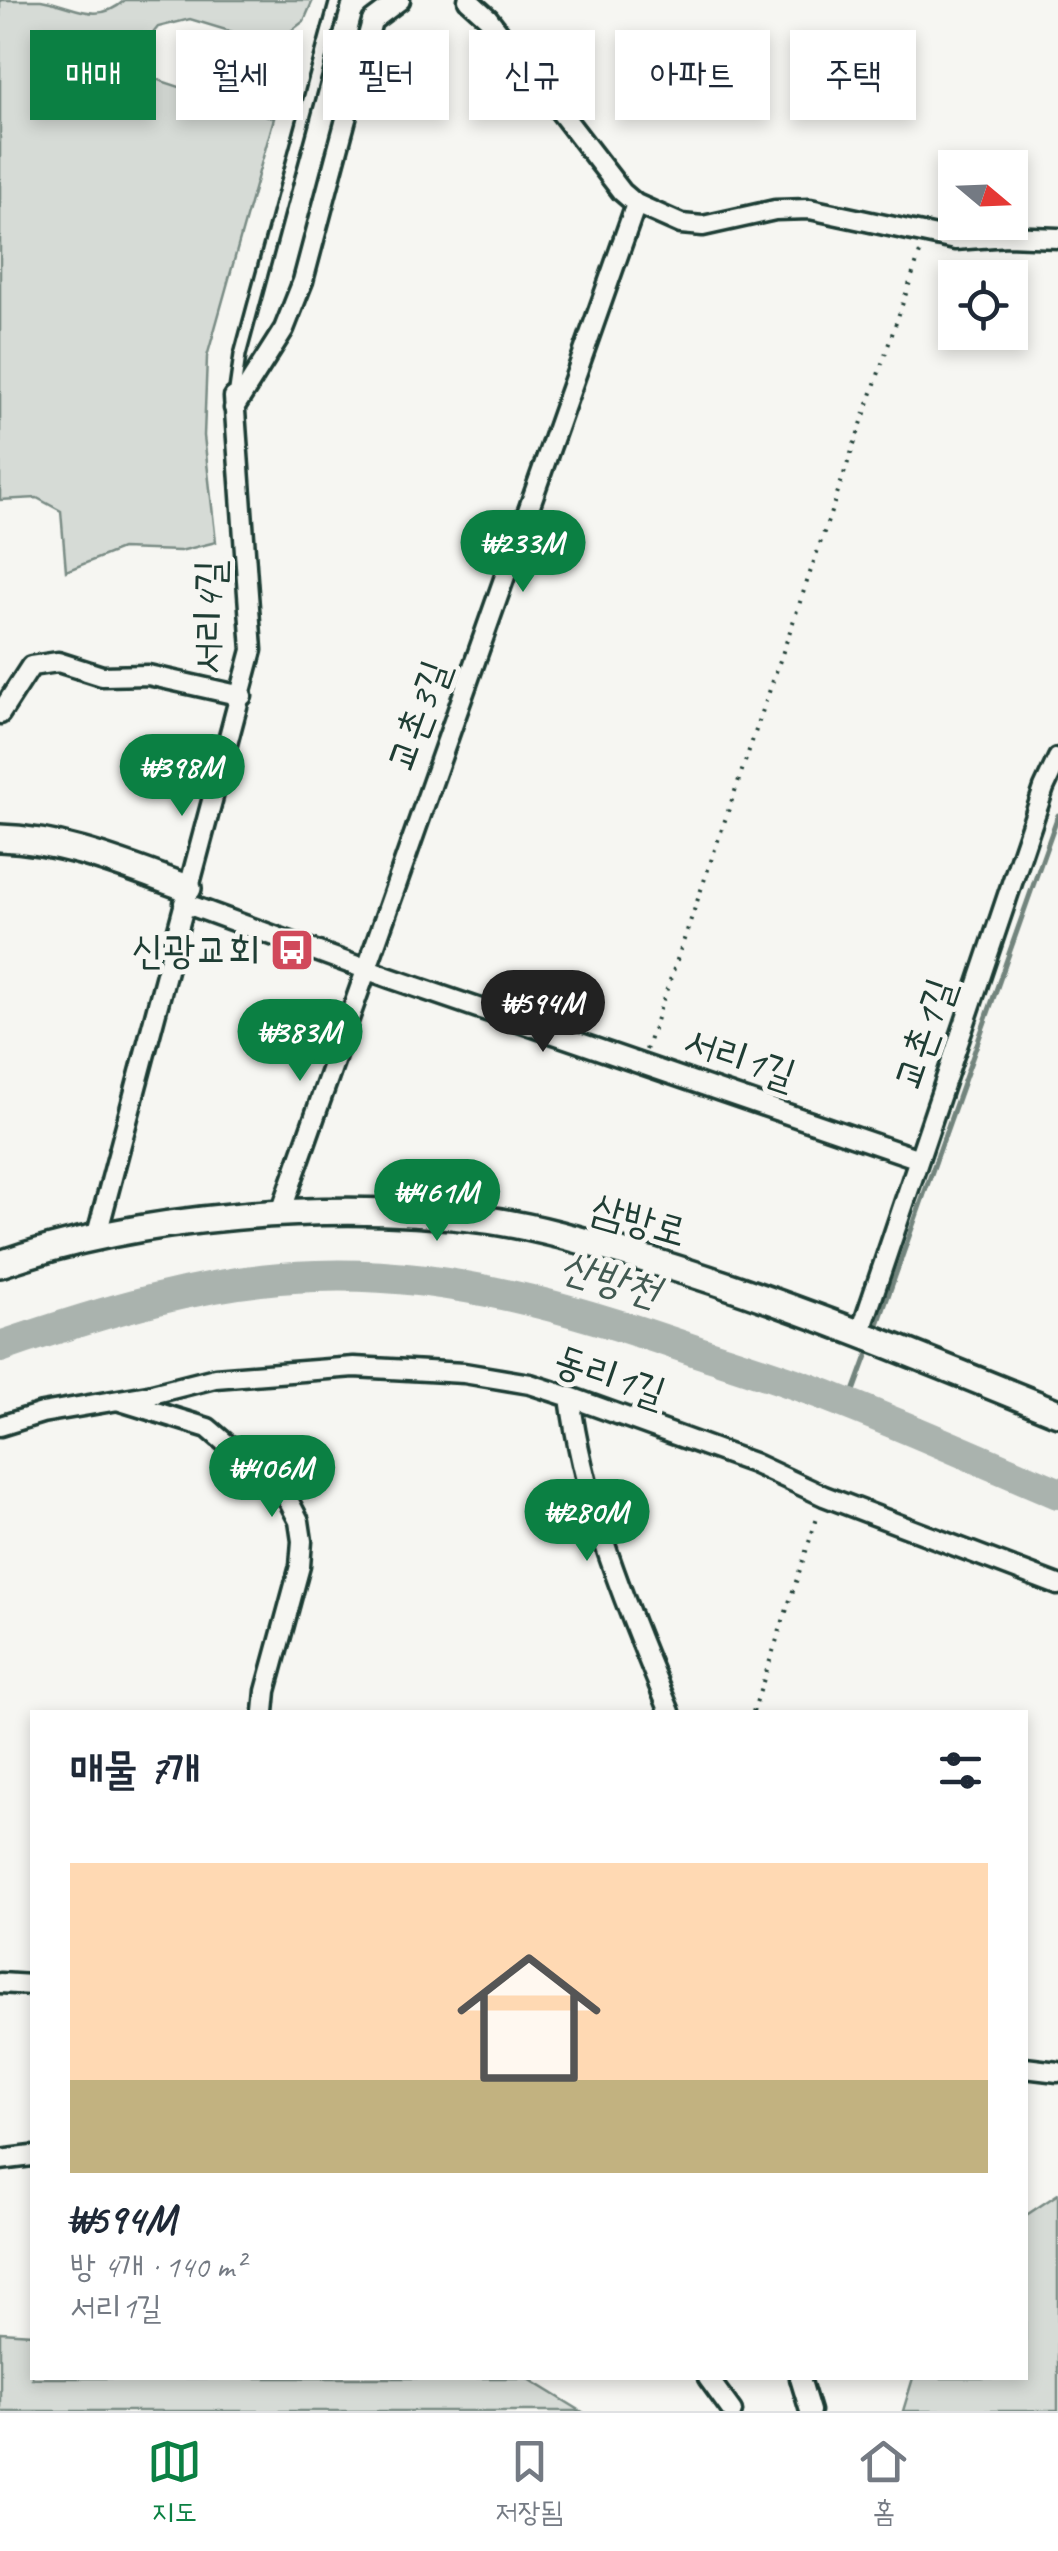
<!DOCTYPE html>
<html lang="ko">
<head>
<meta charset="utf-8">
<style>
	:root { --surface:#fff; --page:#f6f6f7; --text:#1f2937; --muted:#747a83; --line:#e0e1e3; --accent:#0b8043 }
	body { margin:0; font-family:Caveat,"Poor Story",sans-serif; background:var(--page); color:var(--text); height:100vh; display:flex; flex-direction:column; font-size:38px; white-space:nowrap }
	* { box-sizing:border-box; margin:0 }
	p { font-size:32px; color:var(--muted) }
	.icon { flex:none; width:55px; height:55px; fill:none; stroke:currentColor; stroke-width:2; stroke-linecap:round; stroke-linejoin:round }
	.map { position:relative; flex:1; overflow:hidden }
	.panel { position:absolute; left:30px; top:1710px; width:998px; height:670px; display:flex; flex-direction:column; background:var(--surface); border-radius:0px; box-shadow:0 5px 15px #0003 }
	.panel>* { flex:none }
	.guide { position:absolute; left:30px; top:30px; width:1000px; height:90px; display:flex; gap:20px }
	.needle { width:65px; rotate:109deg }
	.buttons { position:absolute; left:938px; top:150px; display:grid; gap:20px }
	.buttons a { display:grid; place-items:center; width:90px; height:90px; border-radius:0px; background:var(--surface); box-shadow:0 5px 15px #0003; font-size:50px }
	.price { position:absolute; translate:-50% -85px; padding:0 22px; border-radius:35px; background:var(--accent); color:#fff; font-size:32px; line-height:65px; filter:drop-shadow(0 2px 5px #0008) }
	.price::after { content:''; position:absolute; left:50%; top:60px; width:30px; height:22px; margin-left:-15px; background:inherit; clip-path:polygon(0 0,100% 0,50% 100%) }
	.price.selected { background:#222; color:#fff }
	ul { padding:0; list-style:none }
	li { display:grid; align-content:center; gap:20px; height:530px; padding:0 40px }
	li+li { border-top:2px solid var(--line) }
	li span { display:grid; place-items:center; height:310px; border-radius:0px; color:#555 }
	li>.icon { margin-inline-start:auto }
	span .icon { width:180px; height:180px; fill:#fffc; stroke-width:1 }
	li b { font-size:42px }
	h2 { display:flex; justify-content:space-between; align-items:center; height:120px; padding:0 40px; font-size:42px }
	.pill { padding:0 35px; border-radius:0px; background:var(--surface); box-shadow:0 5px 15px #0003; font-size:35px; line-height:90px }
	.pill.selected { background:var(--accent); color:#fff }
	.tab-bar { display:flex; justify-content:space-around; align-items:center; height:140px; border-top:2px solid var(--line); background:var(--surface); font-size:28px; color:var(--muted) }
	.tab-bar a { display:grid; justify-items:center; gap:5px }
	.tab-bar .selected { color:var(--accent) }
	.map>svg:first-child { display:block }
	.green { fill:#d6dbd6; stroke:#7a8c85; stroke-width:2.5 }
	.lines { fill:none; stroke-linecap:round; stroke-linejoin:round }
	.stream { stroke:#72847d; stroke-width:5 }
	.river { stroke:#aab3ae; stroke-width:32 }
	.lane-casing { stroke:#1f3d34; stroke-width:16 }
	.street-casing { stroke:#1f3d34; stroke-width:25 }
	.secondary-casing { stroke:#1f3d34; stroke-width:32 }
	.path { stroke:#1f3d34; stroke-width:4; stroke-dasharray:2.5 8; stroke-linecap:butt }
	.lane { stroke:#f6f6f2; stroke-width:9 }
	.street { stroke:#f6f6f2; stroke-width:18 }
	.secondary { stroke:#f6f6f2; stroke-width:25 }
	.labels { text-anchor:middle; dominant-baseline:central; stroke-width:10; stroke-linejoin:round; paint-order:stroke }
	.street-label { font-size:40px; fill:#1f3d34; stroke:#f6f6f2 }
	.poi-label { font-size:40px; fill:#1f3d34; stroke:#f6f6f2; text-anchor:end }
	.water-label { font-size:42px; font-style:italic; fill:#425a52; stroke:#f6f6f2 }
</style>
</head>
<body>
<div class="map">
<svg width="1058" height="2411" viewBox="0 0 1058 2411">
	<rect width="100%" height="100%" fill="#f6f6f2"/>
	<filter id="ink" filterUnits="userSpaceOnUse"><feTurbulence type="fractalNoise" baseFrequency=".01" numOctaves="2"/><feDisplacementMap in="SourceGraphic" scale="20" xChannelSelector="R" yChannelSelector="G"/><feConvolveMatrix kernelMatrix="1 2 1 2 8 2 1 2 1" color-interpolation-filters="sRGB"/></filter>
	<g filter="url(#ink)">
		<path class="green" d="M0 0C13 0 28 0 41 0 73 5 97 26 125 0H313L304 21 279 40 249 37 190 19 158 27 141 48 140 66 152 78 274 118 207 357 204 436 216 542 180 551 121 549 66 571 61 511 37 498 0 500Z
			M1058 2194V2411H903L913 2378H1025V2216Z
			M0 2332 32 2334V2378H527L581 2411H0Z"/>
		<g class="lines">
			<path class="stream" d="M876 1330 1058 815
				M849 1405 871 1345"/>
			<path class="river" d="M0 1347C102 1312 208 1279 316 1276 448 1271 576 1309 699 1352 745 1367 791 1381 835 1399 910 1428 984 1462 1058 1493"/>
			<defs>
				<path id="lane" d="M234 397 240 355 336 0"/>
				<path id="street" d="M468 0 488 18 622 192 636 204 681 224 703 226 775 210 810 209 955 240 1007 236 1058 238
					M234 408 284 329 303 281 372 21 400 0
					M0 714 31 666 58 662 102 676 148 675 242 696
					M184 903 390 978 919 1159
					M280 1215 636 204
					M96 1238 252 650 234 397
					M860 1334 1044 788 1058 758
					M570 1397C584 1507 628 1611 670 1712
					M120 1401 208 1428 285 1494 299 1521 302 1541 300 1566 266 1691 264 1712
					M0 1426 42 1413 148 1395 215 1378 354 1367 464 1373 530 1384 570 1397 753 1463 824 1496 1058 1585
					M0 1983 32 1985
					M1025 2068 1058 2072
					M0 2160 32 2156
					M708 2378 732 2411
					M800 2378 810 2411"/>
				<path id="secondary" d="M0 838C66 840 126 866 188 888
					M0 1264C139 1215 332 1201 479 1219 538 1226 598 1245 655 1262 792 1304 925 1359 1058 1413"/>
			</defs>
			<use href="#lane" class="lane-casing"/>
			<use href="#street" class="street-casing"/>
			<use href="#secondary" class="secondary-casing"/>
			<path class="path" d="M646 1050 921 250
				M753 1712 818 1515"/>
			<use href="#lane" class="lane"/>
			<use href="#street" class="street"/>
			<use href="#secondary" class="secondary"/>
		</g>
	</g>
	<defs>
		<symbol id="bus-square" viewBox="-11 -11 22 22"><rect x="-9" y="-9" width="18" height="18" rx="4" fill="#d1495b" stroke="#f6f6f2"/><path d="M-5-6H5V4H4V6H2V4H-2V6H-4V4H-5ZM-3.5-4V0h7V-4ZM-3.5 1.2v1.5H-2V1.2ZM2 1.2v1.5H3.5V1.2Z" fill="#fff"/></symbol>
	</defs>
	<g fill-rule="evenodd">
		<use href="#bus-square" x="267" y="925" width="50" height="50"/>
	</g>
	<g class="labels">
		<g class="street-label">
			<text transform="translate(209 617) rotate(-89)">서리4길</text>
			<text transform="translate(418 716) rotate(-70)">교촌3길</text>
			<text transform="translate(924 1034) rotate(-71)">교촌1길</text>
			<text transform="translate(740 1058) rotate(19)">서리1길</text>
			<text transform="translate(639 1220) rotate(16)">삼방로</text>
			<text transform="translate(610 1376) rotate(19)">동리1길</text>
		</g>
		<g class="poi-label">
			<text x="260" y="950">신광교회</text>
		</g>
		<g class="water-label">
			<text transform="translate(610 1279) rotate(16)">산방천</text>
		</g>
	</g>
</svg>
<div class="buttons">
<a><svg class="needle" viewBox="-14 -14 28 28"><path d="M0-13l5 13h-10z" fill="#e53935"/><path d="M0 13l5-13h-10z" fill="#747a83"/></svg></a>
<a><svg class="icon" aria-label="locate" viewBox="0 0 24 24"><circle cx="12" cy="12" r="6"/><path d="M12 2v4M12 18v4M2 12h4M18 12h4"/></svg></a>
</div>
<b class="price" style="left:523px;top:595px">₩233M</b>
<b class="price" style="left:182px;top:819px">₩398M</b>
<b class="price selected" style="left:543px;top:1055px">₩594M</b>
<b class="price" style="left:300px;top:1084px">₩383M</b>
<b class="price" style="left:437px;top:1244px">₩461M</b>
<b class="price" style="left:272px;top:1520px">₩406M</b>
<b class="price" style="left:587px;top:1564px">₩280M</b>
<div class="guide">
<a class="pill selected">매매</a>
<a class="pill">월세</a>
<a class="pill">필터</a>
<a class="pill">신규</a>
<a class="pill">아파트</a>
<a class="pill">주택</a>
</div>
<section class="panel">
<h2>매물 7개<svg class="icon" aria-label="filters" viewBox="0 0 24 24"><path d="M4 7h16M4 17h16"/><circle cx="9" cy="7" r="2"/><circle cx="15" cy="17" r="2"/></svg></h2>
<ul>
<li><span style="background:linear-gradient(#ffd9b3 70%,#c2b280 0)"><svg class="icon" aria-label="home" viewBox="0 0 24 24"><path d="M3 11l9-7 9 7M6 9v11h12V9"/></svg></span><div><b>₩594M</b><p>방 4개 · 140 m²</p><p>서리1길</p></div></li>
</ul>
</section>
</div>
<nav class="tab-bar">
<a class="selected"><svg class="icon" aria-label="map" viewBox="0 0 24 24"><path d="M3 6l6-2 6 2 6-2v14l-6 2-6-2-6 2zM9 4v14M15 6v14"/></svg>지도</a>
<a><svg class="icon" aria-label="saved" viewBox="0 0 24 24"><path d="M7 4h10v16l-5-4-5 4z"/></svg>저장됨</a>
<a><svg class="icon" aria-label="home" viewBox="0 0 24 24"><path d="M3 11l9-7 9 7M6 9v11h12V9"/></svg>홈</a>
</nav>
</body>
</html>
